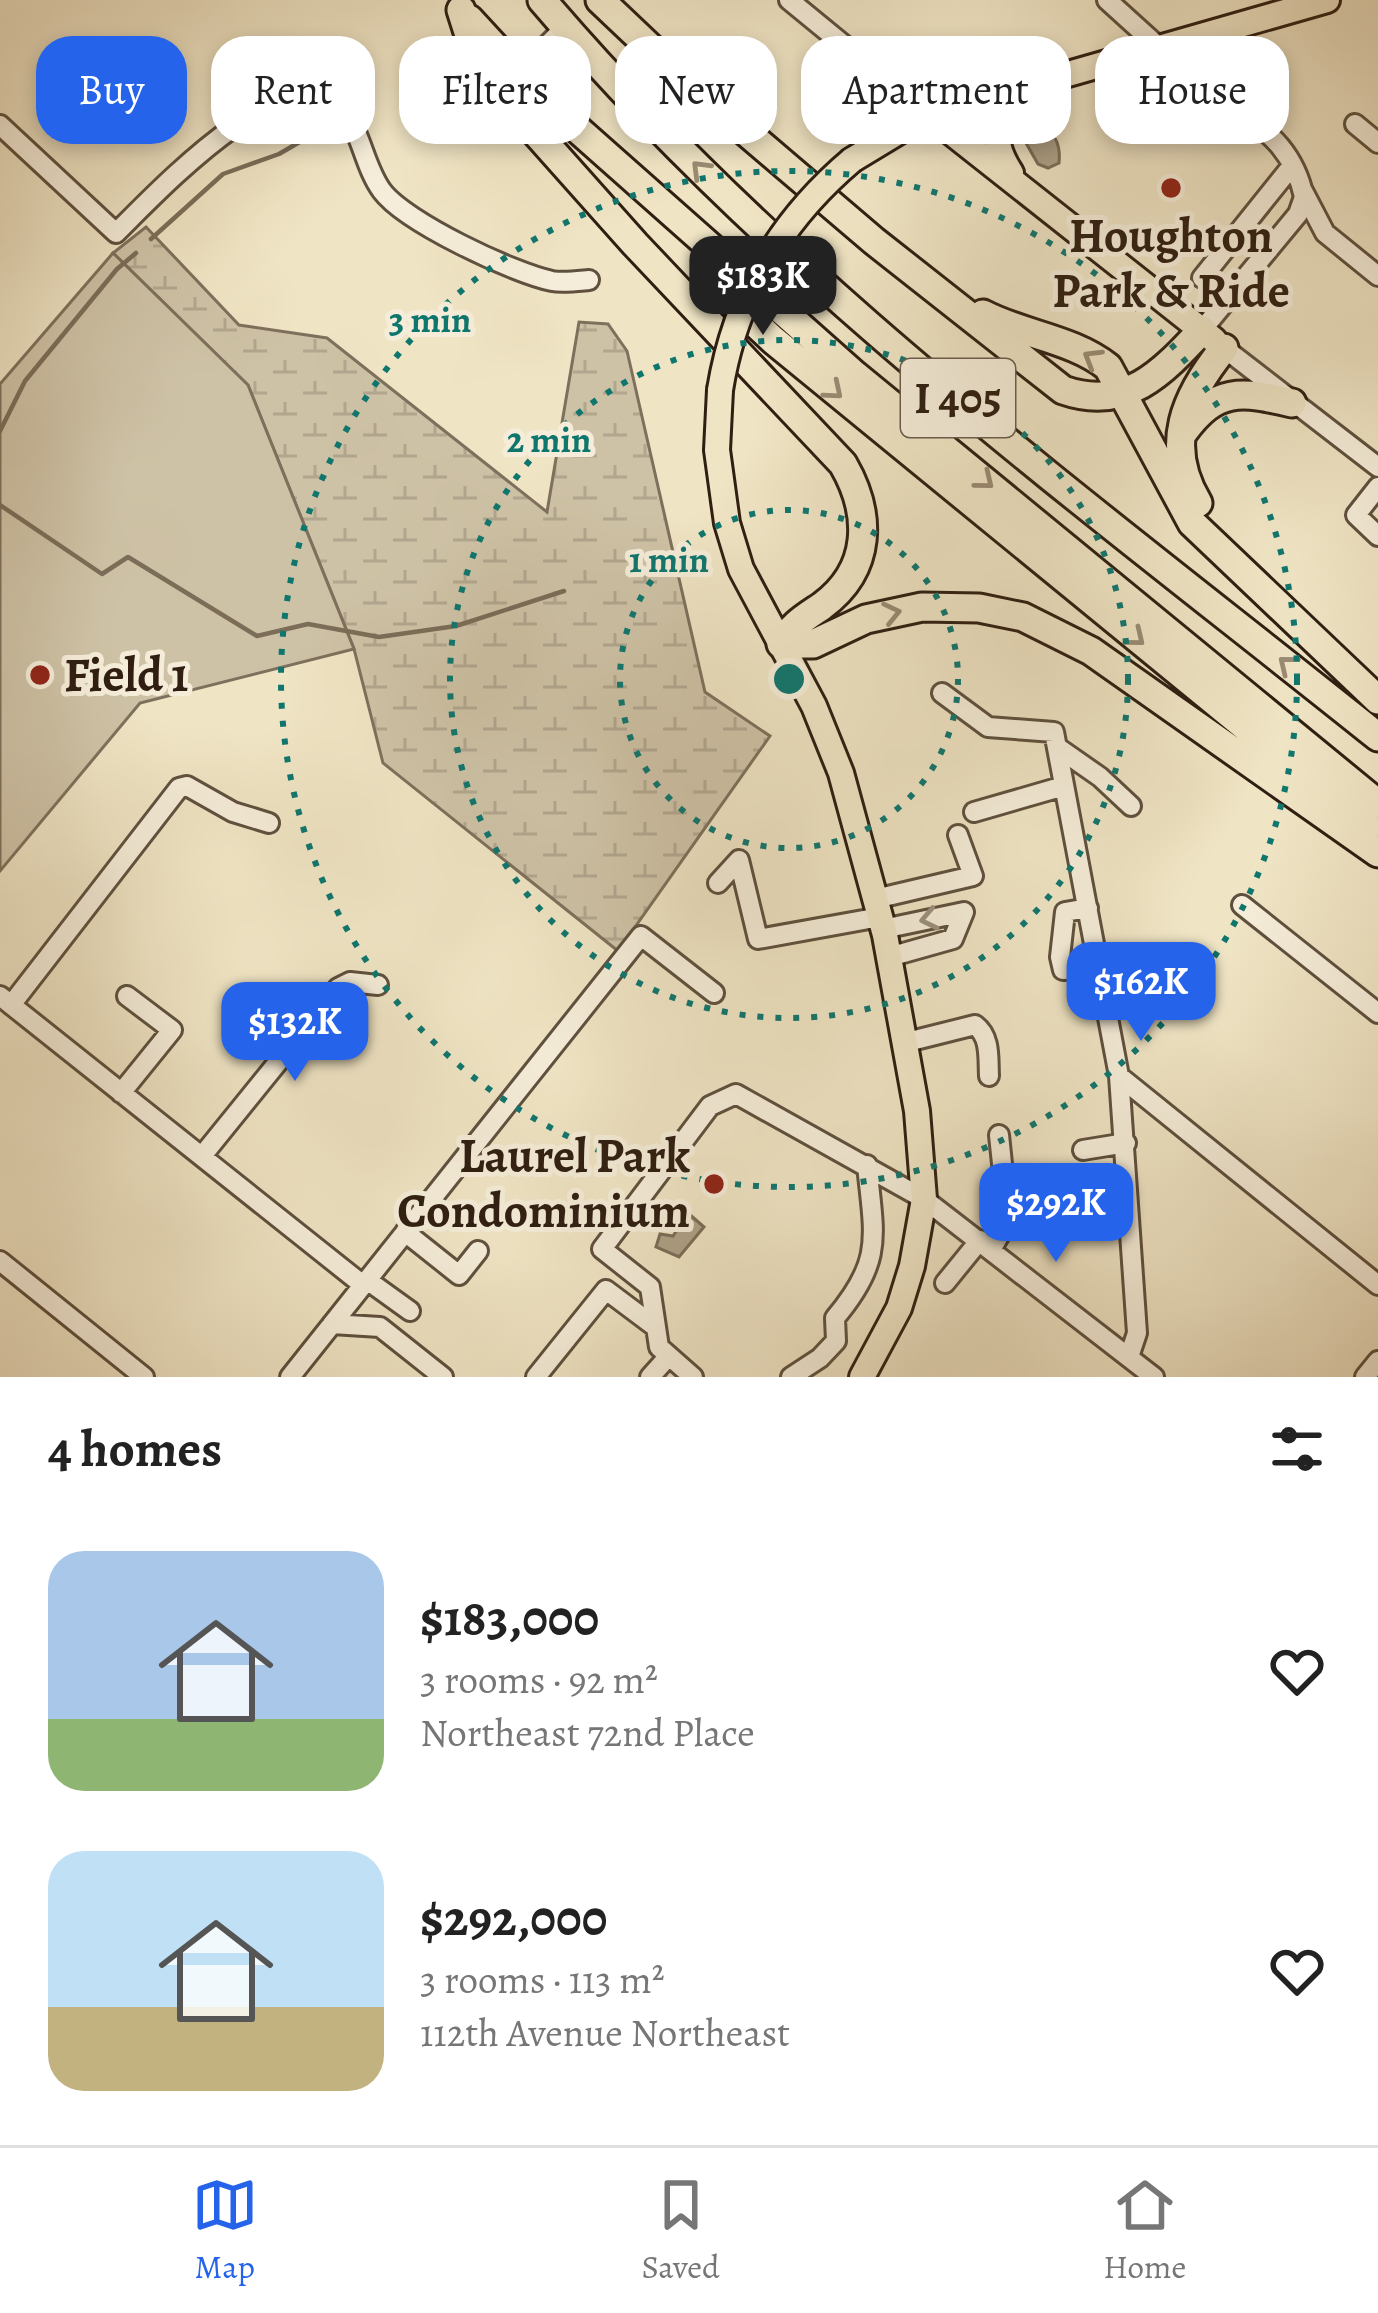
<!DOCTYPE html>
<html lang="en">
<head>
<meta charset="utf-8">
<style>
	:root { --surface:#fff; --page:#f2f2f2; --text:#222; --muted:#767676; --line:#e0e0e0; --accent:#2563eb }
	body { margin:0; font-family:Alegreya,serif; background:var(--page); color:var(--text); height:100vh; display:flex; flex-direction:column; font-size:45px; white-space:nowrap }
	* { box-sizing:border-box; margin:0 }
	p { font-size:39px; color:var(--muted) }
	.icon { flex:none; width:66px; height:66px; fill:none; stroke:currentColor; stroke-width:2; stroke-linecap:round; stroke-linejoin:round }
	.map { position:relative; height:1377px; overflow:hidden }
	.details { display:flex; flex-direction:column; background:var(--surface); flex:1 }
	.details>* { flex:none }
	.hud { position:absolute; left:36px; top:36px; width:1308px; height:108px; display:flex; gap:24px }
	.price { position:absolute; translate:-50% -102px; padding:0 27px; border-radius:24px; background:var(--accent); color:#fff; font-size:39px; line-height:78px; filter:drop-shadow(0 3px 6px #0008) }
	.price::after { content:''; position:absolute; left:50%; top:72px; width:36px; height:27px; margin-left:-18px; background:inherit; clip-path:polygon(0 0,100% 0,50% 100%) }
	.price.current { background:#222; color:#fff }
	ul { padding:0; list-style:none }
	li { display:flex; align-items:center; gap:36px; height:300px; padding:0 48px }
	li span { display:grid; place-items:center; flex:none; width:336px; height:240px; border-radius:36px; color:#555 }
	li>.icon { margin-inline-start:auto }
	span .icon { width:144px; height:144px; fill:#fffc; stroke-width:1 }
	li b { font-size:51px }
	h2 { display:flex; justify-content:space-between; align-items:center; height:144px; padding:0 48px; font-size:51px }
	.pill { padding:0 42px; border-radius:36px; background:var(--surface); box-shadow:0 6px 18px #0003; font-size:42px; line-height:108px }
	.pill.current { background:var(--accent); color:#fff }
	.dock { display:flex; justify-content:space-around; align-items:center; height:168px; border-top:3px solid var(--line); background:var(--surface); font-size:33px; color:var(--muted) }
	.dock a { display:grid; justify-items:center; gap:6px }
	.dock .current { color:var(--accent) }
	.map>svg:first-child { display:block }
	.wetland { fill:url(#wetland-marsh); stroke:#7e705c; stroke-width:3 }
	.park { fill:#cec2a6; stroke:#7e705c; stroke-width:3 }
	.water { fill:#aea187; stroke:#7b6d58; stroke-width:3 }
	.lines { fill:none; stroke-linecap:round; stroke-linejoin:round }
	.stream { stroke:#7b6d58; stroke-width:4.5 }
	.minor-casing { stroke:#5f503e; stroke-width:24 }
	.major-casing { stroke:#2f1e11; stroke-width:30 }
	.highway-casing { stroke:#2f1e11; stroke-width:33 }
	.minor { stroke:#f5edd9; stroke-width:18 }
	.major { stroke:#efe4c4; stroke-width:24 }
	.highway { stroke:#efe4c4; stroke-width:27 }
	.major-bridge-casing { stroke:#2f1e11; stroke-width:30; stroke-linecap:butt }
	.major-bridge { stroke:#efe4c4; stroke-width:24 }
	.oneway { stroke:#998b73 }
	.oneway2 { stroke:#9c907f }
	.ring { fill:none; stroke:#0f766e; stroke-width:6; stroke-dasharray:6 12 }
	.poi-dot { fill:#8f2418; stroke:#f5edd9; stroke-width:4.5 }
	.labels { text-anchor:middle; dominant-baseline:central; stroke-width:10; stroke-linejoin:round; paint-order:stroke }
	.shield { fill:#f5edd9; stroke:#6a5c4d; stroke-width:3 }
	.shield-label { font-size:45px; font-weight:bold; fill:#2f1e11 }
	.poi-label { font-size:48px; font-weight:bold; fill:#2f1e11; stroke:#f5edd9 }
	.centre { fill:#0f766e; stroke:#f5edd9; stroke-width:6 }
	.ring-label { font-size:36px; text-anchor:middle; font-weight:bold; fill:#0f766e; stroke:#f5edd9; stroke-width:10; stroke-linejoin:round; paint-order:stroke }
</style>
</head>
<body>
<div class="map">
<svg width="1378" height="1377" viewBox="0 0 1378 1377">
	<defs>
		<pattern id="wetland-marsh" width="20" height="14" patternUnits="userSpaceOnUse" patternTransform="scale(3)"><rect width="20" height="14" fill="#cec2a6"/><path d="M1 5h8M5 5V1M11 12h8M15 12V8" fill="none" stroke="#b1a68e"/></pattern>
	</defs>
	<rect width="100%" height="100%" fill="#efe4c4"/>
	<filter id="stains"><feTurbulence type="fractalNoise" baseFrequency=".00167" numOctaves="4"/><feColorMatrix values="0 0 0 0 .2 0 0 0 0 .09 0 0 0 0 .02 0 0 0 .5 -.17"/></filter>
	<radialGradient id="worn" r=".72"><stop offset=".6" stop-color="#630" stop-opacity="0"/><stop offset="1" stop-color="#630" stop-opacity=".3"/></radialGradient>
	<path class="wetland" d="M146 227 239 325 327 338 547 512 579 322 608 324 627 351 705 692 770 736 618 951 383 763 354 649 248 385 113 253Z"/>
	<path class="park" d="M113 253 248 385 354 649 140 703 0 871V384Z"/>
	<path class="water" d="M1040 122C1055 135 1061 143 1059 163L1048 168 1038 164 1026 143 1030 129Z
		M688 1213 704 1227 679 1257 656 1247 660 1234 673 1236Z"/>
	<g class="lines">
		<path class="stream" d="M151 239 223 174 279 154 334 122
			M0 431 25 381 117 269 136 253
			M0 505 102 574 128 557 257 636 308 624 379 637 456 626 564 591"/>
		<defs>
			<path id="minor" d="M789 0 928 114
				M1107 0 1161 49
				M1192 40C1194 49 1196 59 1200 67 1224 118 1288 121 1304 197L1298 214 1202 330
				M519 74 565 27
				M1355 124 1378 143
				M0 125 116 233C154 196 286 52 341 108 361 129 364 167 382 191 405 222 513 273 552 281 563 283 578 281 589 280
				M1303 191 1325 233 1378 276
				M1202 278 1291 167
				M1224 348 1378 467
				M1378 487 1356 515 1378 536
				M942 693 988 727 1054 732 1119 1076 1137 1333 1129 1357
				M1057 747 1100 777 1131 806
				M974 812 1064 786
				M718 883 739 860 758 939 880 917
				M875 899 973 876 958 835
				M1242 905 1378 1013
				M1088 908 1065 912 1060 957 1063 970 1101 968
				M883 929 964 912 953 939 889 957
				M0 996 363 1285
				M11 1005 179 788 187 786 233 812 269 823
				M907 1042 975 1025C991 1037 988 1058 989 1076
				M1119 1076 1378 1285
				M121 1093 172 1030 127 996
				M1083 1150 1126 1143
				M202 1156 338 988 350 982 378 985
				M405 1232 459 1275 478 1251
				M992 1248 1008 1221 999 1135
				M0 1261 144 1377
				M367 1280 410 1311
				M945 1283 980 1240
				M332 1324 380 1327 443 1377
				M290 1377 641 936 714 993
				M536 1377 606 1290 654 1326
				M650 1377 668 1357
				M693 1377 659 1347 650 1287 602 1249 710 1106 736 1094 924 1199 1154 1377
				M791 1377 820 1358 836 1341 835 1318C884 1260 874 1236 867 1165
				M1365 1377 1378 1361"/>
			<path id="major" d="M928 114 1214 340
				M852 160 928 114 1327 0
				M1011 173C989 139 993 116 1027 92
				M720 390 717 450 727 523 741 569 814 706 841 773 885 935 917 1111 924 1199 912 1266 899 1308 862 1377"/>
			<path id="highway" d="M542 0C783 283 1090 506 1378 737
				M600 0 677 73 874 241 1063 390C1126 412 1162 373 1202 330
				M461 10 480 70 635 244 843 464C872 514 872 569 822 606 803 619 793 624 781 644H813L866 619 922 607 979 608 1023 617 1091 651 1378 853
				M469 19 540 96 855 375 1378 804
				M708 252 728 298 773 340 1368 827
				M983 314C1023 335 1073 339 1108 367L1192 523 1378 700
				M1183 433C1216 387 1241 391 1292 403
				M1198 503C1163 445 1185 396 1224 348"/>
		</defs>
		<use href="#minor" class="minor-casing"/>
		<use href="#major" class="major-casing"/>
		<use href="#highway" class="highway-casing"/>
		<use href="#minor" class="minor"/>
		<use href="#major" class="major"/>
		<use href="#highway" class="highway"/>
		<defs>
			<path id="major-bridge" d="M720 390C735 297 781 220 852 160"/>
		</defs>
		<use href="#major-bridge" class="major-bridge-casing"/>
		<use href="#major-bridge" class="major-bridge"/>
	</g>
	<defs><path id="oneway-chevron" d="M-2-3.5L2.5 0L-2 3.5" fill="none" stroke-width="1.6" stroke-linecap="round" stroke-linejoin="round" transform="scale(3)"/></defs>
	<g class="oneway">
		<use href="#oneway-chevron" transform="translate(700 169) rotate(-135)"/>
		<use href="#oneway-chevron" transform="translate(1092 358) rotate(-149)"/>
		<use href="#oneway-chevron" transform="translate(834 391) rotate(40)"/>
		<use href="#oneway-chevron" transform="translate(985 481) rotate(39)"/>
		<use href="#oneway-chevron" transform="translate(892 613) rotate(-13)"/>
		<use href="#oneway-chevron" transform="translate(1136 638) rotate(39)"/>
		<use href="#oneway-chevron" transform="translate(1287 664) rotate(-141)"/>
	</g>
	<use class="oneway2" href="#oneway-chevron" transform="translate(929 919) rotate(168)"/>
	<g class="ring">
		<circle cx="789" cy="679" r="169"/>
		<circle cx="789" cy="679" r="339"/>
		<circle cx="789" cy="679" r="508"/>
	</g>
	<g class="poi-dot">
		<circle cx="1171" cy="188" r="12"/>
		<circle cx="40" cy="675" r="12"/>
		<circle cx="714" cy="1184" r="12"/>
	</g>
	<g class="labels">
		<rect class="shield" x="901" y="359" width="114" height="78" rx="9"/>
		<g class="shield-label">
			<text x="958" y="398">I 405</text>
		</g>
		<g class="poi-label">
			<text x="1171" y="236">Houghton<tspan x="1171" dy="55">Park &amp; Ride</tspan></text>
			<text x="64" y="675" text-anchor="start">Field 1</text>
			<text x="690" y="1156" text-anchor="end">Laurel Park<tspan x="690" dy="55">Condominium</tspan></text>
		</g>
	</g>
	<circle cx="789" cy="679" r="18" class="centre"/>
	<g class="ring-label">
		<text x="430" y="332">3 min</text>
		<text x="549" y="452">2 min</text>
		<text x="669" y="572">1 min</text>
	</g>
	<rect width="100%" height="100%" filter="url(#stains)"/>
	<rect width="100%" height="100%" fill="url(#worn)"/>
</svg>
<b class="price current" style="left:763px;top:338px">$183K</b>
<b class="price" style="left:1141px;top:1044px">$162K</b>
<b class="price" style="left:295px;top:1084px">$132K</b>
<b class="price" style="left:1056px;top:1265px">$292K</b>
<div class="hud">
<a class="pill current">Buy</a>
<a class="pill">Rent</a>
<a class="pill">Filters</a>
<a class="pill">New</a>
<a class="pill">Apartment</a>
<a class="pill">House</a>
</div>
</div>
<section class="details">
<h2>4 homes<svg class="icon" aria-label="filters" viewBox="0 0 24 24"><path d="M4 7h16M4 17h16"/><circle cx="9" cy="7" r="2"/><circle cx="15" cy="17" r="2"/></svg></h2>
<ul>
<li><span style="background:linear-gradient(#a9c7e8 70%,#8fb573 0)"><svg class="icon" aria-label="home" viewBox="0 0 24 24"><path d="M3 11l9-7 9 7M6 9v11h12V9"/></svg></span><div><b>$183,000</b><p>3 rooms · 92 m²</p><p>Northeast 72nd Place</p></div><svg class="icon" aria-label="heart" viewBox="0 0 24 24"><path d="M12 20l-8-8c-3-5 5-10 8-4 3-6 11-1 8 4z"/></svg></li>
<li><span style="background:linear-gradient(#bfe0f5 65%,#c2b280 0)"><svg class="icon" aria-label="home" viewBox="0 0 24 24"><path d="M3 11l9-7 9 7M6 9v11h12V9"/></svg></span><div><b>$292,000</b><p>3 rooms · 113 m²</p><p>112th Avenue Northeast</p></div><svg class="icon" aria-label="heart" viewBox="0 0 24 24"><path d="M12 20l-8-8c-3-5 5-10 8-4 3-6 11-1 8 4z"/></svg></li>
</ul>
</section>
<nav class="dock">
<a class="current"><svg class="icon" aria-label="map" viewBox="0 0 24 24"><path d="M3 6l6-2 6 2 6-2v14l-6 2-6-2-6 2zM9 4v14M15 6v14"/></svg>Map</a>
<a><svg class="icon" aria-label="saved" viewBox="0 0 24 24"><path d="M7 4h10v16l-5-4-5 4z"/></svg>Saved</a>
<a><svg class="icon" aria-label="home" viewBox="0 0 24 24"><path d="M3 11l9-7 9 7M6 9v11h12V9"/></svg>Home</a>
</nav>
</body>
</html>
